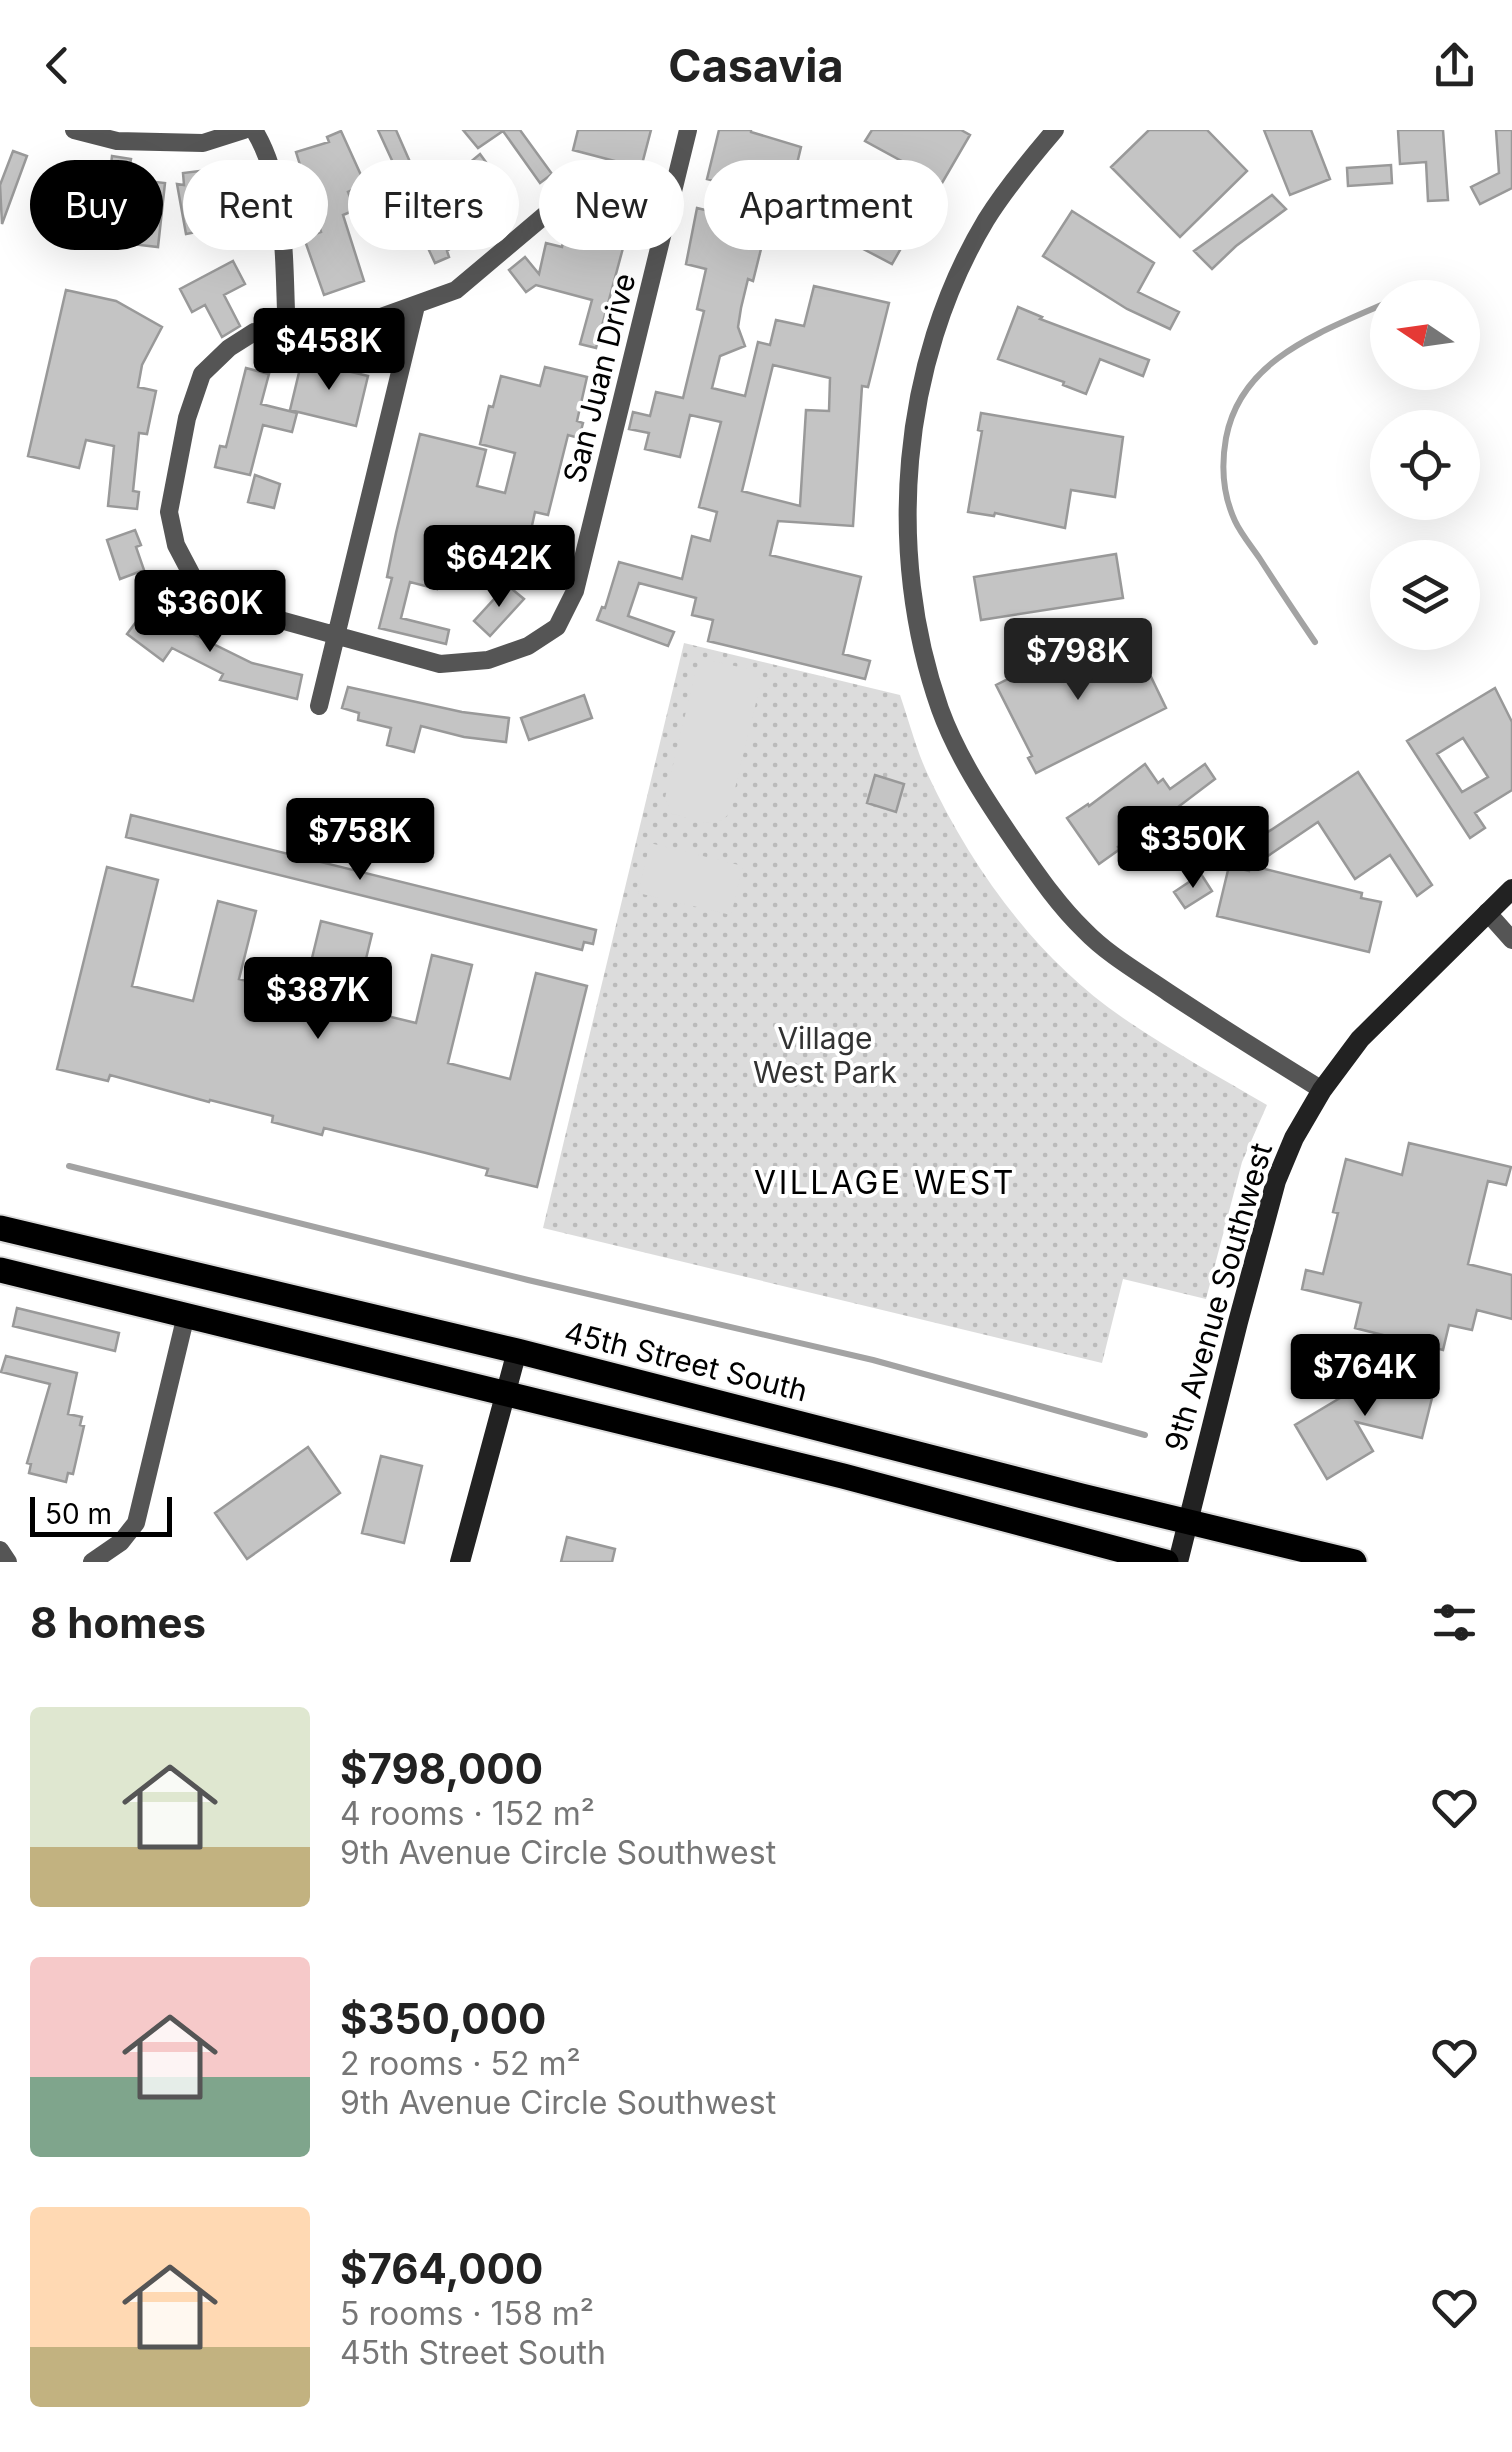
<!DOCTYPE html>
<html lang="en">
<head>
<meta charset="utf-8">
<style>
	:root { --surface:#fff; --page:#f2f2f2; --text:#222; --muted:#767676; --accent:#000 }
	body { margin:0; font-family:Inter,sans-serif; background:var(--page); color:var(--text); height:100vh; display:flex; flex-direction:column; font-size:38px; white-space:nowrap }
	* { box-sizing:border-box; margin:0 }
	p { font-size:32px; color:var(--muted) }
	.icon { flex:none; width:55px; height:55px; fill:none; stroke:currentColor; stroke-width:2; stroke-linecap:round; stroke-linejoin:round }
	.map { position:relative; height:1432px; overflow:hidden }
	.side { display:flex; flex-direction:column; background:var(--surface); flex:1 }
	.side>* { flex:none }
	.top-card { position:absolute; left:30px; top:30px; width:1000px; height:90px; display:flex; gap:20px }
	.needle { width:65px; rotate:283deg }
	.tools { position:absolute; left:1370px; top:150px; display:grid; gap:20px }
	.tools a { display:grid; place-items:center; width:110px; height:110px; border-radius:50%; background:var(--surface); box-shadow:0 10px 40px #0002; font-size:50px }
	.scale { position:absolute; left:30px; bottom:25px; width:142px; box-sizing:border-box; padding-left:10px; border:5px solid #000; border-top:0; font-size:28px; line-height:35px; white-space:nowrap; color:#000; -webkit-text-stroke:8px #fff; paint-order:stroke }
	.price { position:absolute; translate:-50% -85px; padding:0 22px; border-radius:10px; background:var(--accent); color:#fff; font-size:32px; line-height:65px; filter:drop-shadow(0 2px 5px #0008) }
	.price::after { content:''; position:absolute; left:50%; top:60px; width:30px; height:22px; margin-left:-15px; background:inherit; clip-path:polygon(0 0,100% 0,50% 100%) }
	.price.active { background:#222; color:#fff }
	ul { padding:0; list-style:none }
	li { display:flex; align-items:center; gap:30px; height:250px; padding:0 30px }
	li span { display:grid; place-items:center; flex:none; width:280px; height:200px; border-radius:10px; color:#555 }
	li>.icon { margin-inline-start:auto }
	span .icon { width:120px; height:120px; fill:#fffc; stroke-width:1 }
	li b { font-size:42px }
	h2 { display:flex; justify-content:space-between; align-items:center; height:120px; padding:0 30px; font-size:42px }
	.chip { padding:0 35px; border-radius:45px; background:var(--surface); box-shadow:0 10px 40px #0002; font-size:35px; line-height:90px }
	.chip.active { background:var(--accent); color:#fff }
	header { display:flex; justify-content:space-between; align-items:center; height:130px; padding:0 30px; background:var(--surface); font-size:45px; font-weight:700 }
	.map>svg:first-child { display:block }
	.park { fill:url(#park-dots) }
	.pitch { fill:#dcdcdc }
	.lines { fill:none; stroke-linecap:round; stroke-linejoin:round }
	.stream { stroke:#a3a3a3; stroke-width:6 }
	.building { fill:#c4c4c4; stroke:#999; stroke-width:2.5; fill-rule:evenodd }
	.primary-casing { stroke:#dbdbdb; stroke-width:29 }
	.street { stroke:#555; stroke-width:18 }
	.secondary { stroke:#222; stroke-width:20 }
	.primary { stroke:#000; stroke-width:25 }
	.labels { text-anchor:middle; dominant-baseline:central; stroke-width:8; stroke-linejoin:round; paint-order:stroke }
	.street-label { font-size:30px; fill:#000; stroke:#fff }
	.park-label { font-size:30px; fill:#333; stroke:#fff }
	.neighbourhood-label { font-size:32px; letter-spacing:2.5px; fill:#000; stroke:#fff }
</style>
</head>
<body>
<header><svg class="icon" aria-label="back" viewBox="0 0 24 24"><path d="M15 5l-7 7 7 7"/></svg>Casavia<svg class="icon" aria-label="share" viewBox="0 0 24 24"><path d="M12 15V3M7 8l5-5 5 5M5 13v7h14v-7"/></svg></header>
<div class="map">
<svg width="1512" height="1432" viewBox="0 0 1512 1432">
	<defs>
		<pattern id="park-dots" width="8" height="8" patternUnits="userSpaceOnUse" patternTransform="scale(2.5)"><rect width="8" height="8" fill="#dcdcdc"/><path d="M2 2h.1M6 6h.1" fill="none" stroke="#bbb" stroke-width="1.8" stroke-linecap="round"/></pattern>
	</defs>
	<rect width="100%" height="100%" fill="#fff"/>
	<path class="park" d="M684 513 900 565C909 591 916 619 928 645 973 741 1039 832 1129 892 1173 922 1221 948 1267 975L1242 1032 1206 1169 1123 1149 1102 1233 543 1098Z"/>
	<path class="pitch" d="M709 530 752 540 759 546 760 556 729 683C717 702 691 688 672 684L665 668 696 540Z
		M650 713 743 736 731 785 638 763Z"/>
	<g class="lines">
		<path class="stream" d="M1398 168 1425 155
			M1315 512C1296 484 1278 457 1260 429 1252 417 1241 404 1235 391 1223 365 1221 336 1226 308 1241 228 1322 202 1388 172
			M69 1036 528 1150 873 1230 1145 1305"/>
	</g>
	<path class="building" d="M378 0H396L410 32 396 39Z
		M463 0H520L552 44 540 53 503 1 478 18Z
		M578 0H651L641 38 573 20Z
		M719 0H751V2L801 17 795 42 779 38 772 65 707 49Z
		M872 0H961L970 5 942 53 865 11Z
		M1149 0H1207L1247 41 1180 107 1111 37Z
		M1264 0H1311L1330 49 1290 65Z
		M1398 0H1443L1448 70 1428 71 1426 32 1400 34Z
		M1496 0H1512V58L1480 74 1471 57 1499 43Z
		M341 1 365 54 348 62 355 80 343 85 364 151 324 165 304 108 321 102 296 22 329 12 327 7Z
		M13 21 27 26 2 94 0 55Z
		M480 24 514 71 447 121 449 127 435 133 407 73 438 59Z
		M112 26 131 29 128 47 110 44Z
		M831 35 893 67 919 87 892 134 825 99 827 96 804 82Z
		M1391 35 1392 53 1348 56 1347 38Z
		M233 37 239 77 246 75 249 92 186 104 177 54 184 55 183 43Z
		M138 50 165 53 158 117 131 114Z
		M1272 65 1286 79 1236 116 1212 139 1194 121Z
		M697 78 767 95 753 151 748 149 741 178 738 197 745 216 720 226 712 258 745 266 758 212 770 215 776 190 804 196 814 156 889 173 868 257 862 256 853 396 778 391 770 425 861 447 843 524 870 531 865 549 708 511 713 490 692 485 696 468 639 453 628 486 674 502 668 516 597 490 602 477 605 478 619 432 682 449 692 406 710 411 717 382 699 377 721 292 690 285 680 327 645 319 649 303 629 299 633 282 650 286 656 262 683 268 704 181 697 179 706 139 686 134ZM773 235 830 248 829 281 806 280 800 376 742 361Z
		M1072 81 1154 133 1138 162 1179 182 1170 199 1127 179 1043 126Z
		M565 104 623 118 596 218 580 214 592 170 536 155 526 162 509 140 525 127 539 144 546 113 562 117Z
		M233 131 245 154 224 165 240 196 222 207 205 175 192 182 180 159Z
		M66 160 116 171 162 197 142 235 138 257 156 261 147 304 139 303 133 361 139 362 137 379 108 376 114 316 86 310 79 338 28 326Z
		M1018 177 1042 187 1040 189 1149 230 1143 246 1100 229 1086 264 1063 255 1064 252 998 229Z
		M302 230 368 246 356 296 290 280Z
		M545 237 587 247 577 291 583 293 579 308 568 305 548 385 535 382 529 409 549 414 545 430 456 408 453 417 448 415 437 459 410 452 401 488 449 500 446 514 379 498 392 448 387 447 396 403 420 304 486 320 477 356 505 363 515 323 480 314 489 276 493 277 501 246 540 256Z
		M246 238 269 244 261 274 297 283 292 302 263 295 250 345 215 337 220 316 226 317Z
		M981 283 1123 307 1115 367 1071 360 1065 398 995 383 994 386 968 382 982 301 978 300Z
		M255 345 280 354 274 378 248 372Z
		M135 400 141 415 136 417 144 440 120 449 107 410Z
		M1116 424 1123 468 981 490 974 447Z
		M507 455 524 469 490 506 474 491Z
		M150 473 185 500 252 533 302 545 297 569 220 550 223 544 172 518 163 531 127 504Z
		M1081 512 1091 532 1096 530 1102 541 1139 522 1166 578 1036 643 1028 628 1032 626 996 555 1018 544 1020 547Z
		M348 557 462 582 509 588 506 612 464 607 421 596 414 622 387 615 391 598 358 590 359 583 342 578Z
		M1495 558 1512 592V660L1475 683 1485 698 1470 708 1407 611ZM1463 608 1488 647 1462 662 1437 624Z
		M584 565 592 588 529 610 521 588Z
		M1145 634 1158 653 1163 649 1170 659 1205 634 1215 649 1157 693 1155 690 1118 717 1120 719 1099 734 1067 688 1088 674 1089 676Z
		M1358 642 1432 755 1417 766 1390 725 1355 749 1318 692 1253 736 1362 763 1361 768 1381 772 1369 822 1217 786 1229 736 1249 741 1254 719 1250 714Z
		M875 645 904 654 896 682 867 673Z
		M131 685 596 800 593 814 584 812 582 820 126 707Z
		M107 737 158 750 132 856 193 871 218 771 256 781 239 849 303 865 321 791 372 804 354 878 416 893 432 825 472 835 448 933 510 949 536 843 587 856 537 1057 486 1045 488 1039 426 1023 324 998 322 1005 272 992 273 986 210 970 209 972 110 945 108 951 57 939Z
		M1201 744 1212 761 1185 778 1174 762Z
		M1409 1013 1511 1037 1506 1055 1488 1051 1468 1134 1512 1145V1189L1477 1180 1472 1200 1449 1195 1443 1220 1355 1198 1361 1173 1302 1159 1306 1140 1323 1144 1338 1083 1333 1082 1346 1029 1402 1045Z
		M17 1178 119 1203 115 1221 13 1196Z
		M6 1226 77 1243 68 1284 82 1287 80 1295 84 1296 73 1344 68 1343 66 1352 29 1343 31 1334 27 1333 50 1254 1 1242Z
		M1368 1240 1435 1256 1422 1308 1356 1292 1373 1321 1327 1349 1295 1295 1355 1259 1358 1246Z
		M308 1317 340 1363 247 1429 215 1383Z
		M381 1326 422 1336 404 1413 362 1403Z
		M567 1407 615 1419 612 1432H561Z"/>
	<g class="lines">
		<defs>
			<path id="primary" d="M0 1098 517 1221 1082 1366 1354 1432
				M0 1140 843 1346 1166 1432"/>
		</defs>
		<use href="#primary" class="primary-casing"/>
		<path class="street" d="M74 0 117 11 203 13 244 0
			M254 0C289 57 283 138 287 202
			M1055 0C1031 28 1006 58 986 90 900 233 885 423 940 579 957 626 986 670 1014 711 1035 741 1057 774 1084 800 1108 825 1140 843 1169 863 1219 896 1270 928 1322 960
			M670 76 614 70 558 74 456 160 356 196 313 202H254L229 218 202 244 187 288 169 382 176 415 196 453 226 475 440 534 488 530 528 516 557 497 575 461 688 0
			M319 576 416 176
			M1487 782 1512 810
			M0 1420 8 1432
			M92 1432 121 1412 136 1393 186 1185"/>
		<path class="secondary" d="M460 1432 517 1221
			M1178 1432 1238 1192 1276 1051 1294 1008 1322 960 1360 909 1512 759"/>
		<use href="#primary" class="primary"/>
	</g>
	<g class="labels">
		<g class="street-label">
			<text transform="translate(599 248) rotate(-76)">San Juan Drive</text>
			<text transform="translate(1218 1167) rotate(-74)">9th Avenue Southwest</text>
			<text transform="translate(686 1231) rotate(14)">45th Street South</text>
		</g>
		<g class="park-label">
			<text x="825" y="908">Village<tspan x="825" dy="34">West Park</tspan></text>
		</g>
		<g class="neighbourhood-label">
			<text x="885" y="1052">VILLAGE WEST</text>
		</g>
	</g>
</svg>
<div class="tools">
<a><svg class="needle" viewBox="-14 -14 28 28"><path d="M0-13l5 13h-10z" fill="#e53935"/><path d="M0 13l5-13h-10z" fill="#767676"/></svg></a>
<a><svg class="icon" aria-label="locate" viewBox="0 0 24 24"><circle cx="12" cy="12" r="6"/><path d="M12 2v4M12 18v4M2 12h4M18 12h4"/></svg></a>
<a><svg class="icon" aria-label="layers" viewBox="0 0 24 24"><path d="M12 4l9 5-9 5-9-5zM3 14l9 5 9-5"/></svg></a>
</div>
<div class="scale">50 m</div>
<b class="price" style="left:329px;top:263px">$458K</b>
<b class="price" style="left:499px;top:480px">$642K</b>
<b class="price" style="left:210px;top:525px">$360K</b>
<b class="price active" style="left:1078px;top:573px">$798K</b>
<b class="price" style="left:360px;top:753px">$758K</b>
<b class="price" style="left:1193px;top:761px">$350K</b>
<b class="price" style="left:318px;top:912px">$387K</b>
<b class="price" style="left:1365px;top:1289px">$764K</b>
<div class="top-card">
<a class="chip active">Buy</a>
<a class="chip">Rent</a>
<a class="chip">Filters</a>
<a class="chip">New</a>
<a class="chip">Apartment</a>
</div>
</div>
<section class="side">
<h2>8 homes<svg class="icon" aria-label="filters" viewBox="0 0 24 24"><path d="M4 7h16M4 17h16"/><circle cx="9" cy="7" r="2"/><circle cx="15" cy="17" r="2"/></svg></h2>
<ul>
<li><span style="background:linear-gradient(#dfe7d0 70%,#c2b280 0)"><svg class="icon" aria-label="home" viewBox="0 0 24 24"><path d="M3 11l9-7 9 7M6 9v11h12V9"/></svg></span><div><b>$798,000</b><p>4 rooms · 152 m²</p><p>9th Avenue Circle Southwest</p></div><svg class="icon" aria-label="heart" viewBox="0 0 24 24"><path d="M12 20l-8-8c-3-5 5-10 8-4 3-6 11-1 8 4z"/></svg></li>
<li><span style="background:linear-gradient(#f6c9c9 60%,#7fa58c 0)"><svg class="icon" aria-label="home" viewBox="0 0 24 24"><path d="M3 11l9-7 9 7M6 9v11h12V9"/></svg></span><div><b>$350,000</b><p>2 rooms · 52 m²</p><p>9th Avenue Circle Southwest</p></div><svg class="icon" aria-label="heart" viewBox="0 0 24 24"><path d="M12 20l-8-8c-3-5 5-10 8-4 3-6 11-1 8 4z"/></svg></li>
<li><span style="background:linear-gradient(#ffd9b3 70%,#c2b280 0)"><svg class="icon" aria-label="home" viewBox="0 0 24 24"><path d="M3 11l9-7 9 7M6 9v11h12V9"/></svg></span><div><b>$764,000</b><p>5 rooms · 158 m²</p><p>45th Street South</p></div><svg class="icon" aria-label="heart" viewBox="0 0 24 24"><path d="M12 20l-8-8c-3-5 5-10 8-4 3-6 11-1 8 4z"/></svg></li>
</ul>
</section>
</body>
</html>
